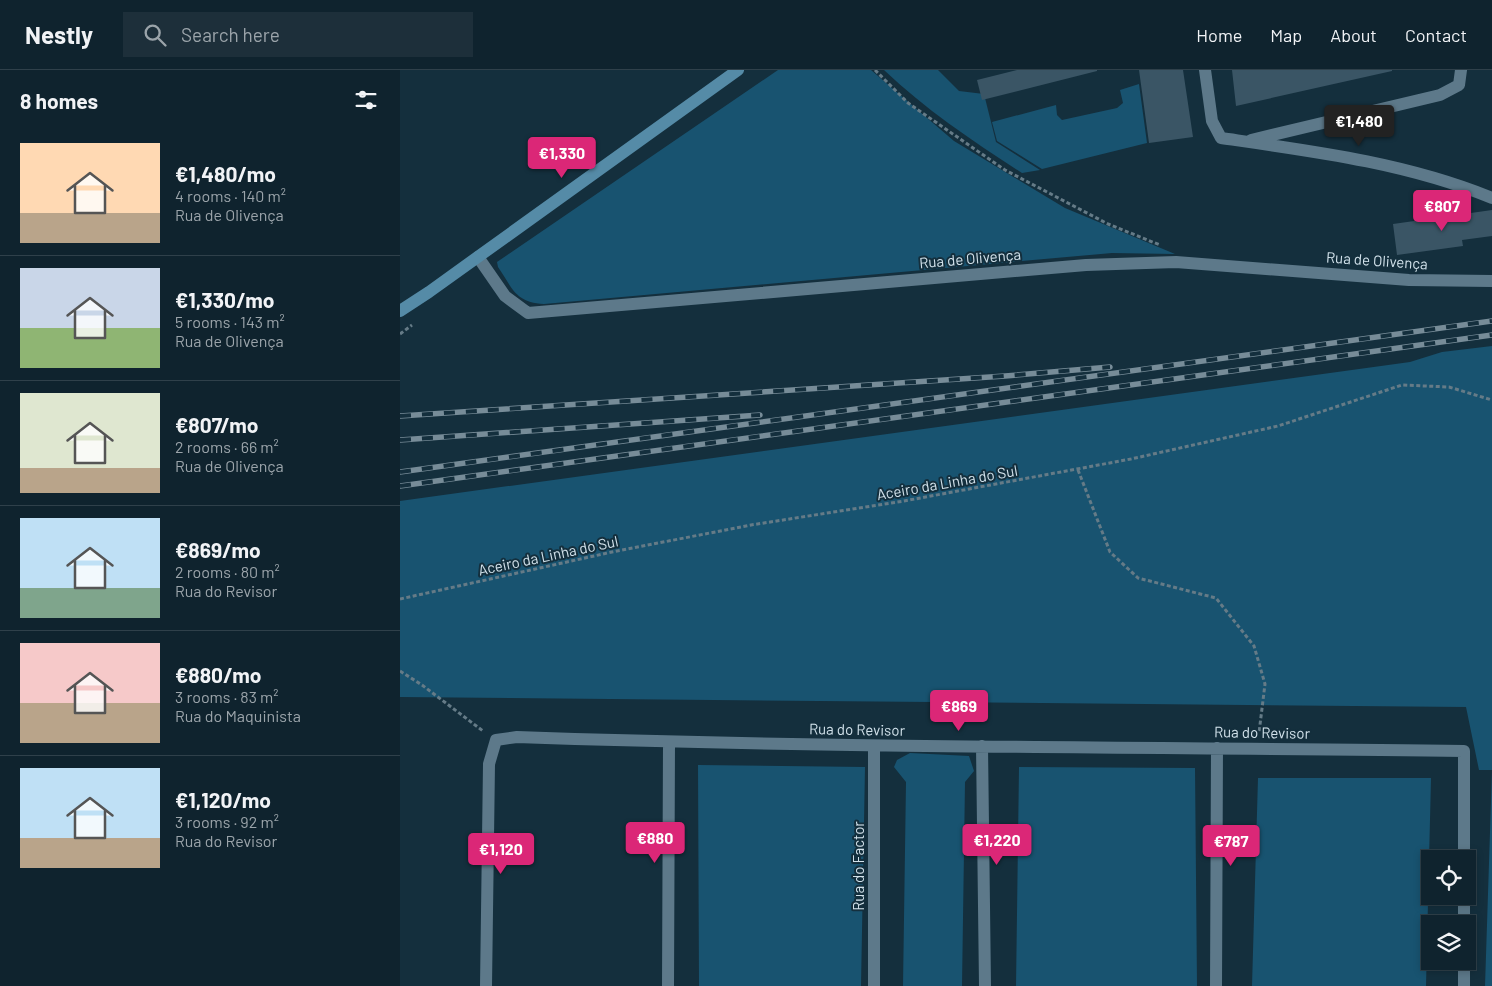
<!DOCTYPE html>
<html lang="en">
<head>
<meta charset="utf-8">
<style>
	:root { --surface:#0f232e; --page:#1d2f3a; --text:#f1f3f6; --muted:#9ba4aa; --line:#2f404a; --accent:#db2777 }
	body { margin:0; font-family:Barlow,sans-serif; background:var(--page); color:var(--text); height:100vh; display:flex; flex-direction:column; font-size:19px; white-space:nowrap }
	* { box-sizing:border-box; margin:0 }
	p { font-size:16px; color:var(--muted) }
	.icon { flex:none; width:28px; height:28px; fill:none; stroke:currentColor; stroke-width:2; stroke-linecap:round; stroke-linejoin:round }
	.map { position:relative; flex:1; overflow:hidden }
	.side { display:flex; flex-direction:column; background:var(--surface); width:400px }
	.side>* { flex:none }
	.tools { position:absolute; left:1021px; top:780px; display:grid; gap:10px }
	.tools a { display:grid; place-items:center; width:55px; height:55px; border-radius:0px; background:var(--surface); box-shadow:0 2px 8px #0003,0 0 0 1px var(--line); font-size:25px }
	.price { position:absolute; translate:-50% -42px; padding:0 11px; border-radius:5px; background:var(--accent); color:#fff; font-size:16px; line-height:32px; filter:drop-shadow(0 1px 2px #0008) }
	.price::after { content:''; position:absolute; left:50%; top:30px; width:15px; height:11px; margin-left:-8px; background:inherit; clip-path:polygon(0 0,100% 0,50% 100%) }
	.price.on { background:#222; color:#fff }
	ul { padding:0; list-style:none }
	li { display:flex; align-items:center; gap:15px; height:125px; padding:0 20px }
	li+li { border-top:1px solid var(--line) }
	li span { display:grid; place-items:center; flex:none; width:140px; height:100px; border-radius:0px; color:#555 }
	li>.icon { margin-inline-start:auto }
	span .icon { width:60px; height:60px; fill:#fffc; stroke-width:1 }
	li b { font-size:21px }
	h2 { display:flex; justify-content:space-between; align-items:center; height:60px; padding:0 20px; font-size:21px }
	header { display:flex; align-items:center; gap:30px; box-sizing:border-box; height:70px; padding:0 25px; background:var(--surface); border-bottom:1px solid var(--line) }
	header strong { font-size:24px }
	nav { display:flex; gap:28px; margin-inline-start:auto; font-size:18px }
	.search { width:350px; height:45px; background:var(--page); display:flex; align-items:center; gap:12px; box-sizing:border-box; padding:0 18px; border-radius:0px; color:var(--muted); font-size:19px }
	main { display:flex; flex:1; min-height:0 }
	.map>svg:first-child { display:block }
	.green { fill:#185370 }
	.building { fill:#3a5565 }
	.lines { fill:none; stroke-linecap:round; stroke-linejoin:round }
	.path { stroke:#657b87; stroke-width:3; stroke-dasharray:4 2.5; stroke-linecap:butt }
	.street { stroke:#5d798a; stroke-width:12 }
	.secondary { stroke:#558ba7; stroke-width:12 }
	.rail-casing { stroke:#778c98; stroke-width:5.5 }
	.rail { stroke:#142f3d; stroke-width:4; stroke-dasharray:11; stroke-linecap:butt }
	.labels { text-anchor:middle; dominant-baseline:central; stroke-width:4; stroke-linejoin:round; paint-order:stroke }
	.street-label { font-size:15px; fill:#d2e2eb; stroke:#142f3d }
</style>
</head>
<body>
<header>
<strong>Nestly</strong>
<div class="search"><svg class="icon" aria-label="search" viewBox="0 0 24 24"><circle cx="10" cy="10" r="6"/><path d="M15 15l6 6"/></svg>Search here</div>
<nav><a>Home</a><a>Map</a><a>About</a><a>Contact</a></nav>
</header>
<main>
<section class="side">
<h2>8 homes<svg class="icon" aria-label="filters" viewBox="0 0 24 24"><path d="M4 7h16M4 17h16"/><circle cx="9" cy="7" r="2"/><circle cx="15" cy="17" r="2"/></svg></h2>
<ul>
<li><span style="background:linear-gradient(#ffd9b3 70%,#b9a48a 0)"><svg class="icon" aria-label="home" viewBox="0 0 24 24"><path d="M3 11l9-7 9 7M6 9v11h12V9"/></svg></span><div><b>€1,480/mo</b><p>4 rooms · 140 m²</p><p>Rua de Olivença</p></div></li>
<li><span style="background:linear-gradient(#c9d6e8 60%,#8fb573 0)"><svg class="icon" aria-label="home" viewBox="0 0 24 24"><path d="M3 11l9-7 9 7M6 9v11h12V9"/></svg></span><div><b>€1,330/mo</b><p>5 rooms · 143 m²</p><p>Rua de Olivença</p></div></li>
<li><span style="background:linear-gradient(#dfe7d0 75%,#b9a48a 0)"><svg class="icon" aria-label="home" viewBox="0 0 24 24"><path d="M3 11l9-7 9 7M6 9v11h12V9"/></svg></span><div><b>€807/mo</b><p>2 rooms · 66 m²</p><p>Rua de Olivença</p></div></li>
<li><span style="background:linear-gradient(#bfe0f5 70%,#7fa58c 0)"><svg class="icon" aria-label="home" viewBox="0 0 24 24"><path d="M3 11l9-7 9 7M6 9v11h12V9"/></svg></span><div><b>€869/mo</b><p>2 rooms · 80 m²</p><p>Rua do Revisor</p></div></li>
<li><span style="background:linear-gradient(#f6c9c9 60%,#b9a48a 0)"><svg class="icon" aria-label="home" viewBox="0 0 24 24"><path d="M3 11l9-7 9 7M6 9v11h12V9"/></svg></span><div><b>€880/mo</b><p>3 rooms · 83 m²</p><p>Rua do Maquinista</p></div></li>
<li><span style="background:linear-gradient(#bfe0f5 70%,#b9a48a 0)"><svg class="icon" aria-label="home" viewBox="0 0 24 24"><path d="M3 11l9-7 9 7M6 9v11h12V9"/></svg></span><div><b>€1,120/mo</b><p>3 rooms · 92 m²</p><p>Rua do Revisor</p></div></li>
</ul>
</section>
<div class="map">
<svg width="1092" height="916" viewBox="0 0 1092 916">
	<rect width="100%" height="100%" fill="#142f3d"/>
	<path class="green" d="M378 0H471L554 71 665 138 775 184 712 183 144 234C115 232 113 219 98 197L97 192Z
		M484 0H538L559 21 584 24 596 72 640 100 622 103C574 72 526 40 484 0Z
		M739 14 747 73 642 99 597 71 592 52 656 35 657 45 662 50 717 38 723 33 720 20Z
		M1092 276V916H1085L1092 700H1079L1066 637 0 627V431L1010 292 1042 282Z
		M510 683 569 686 574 701 565 712 562 916H503L506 712 494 697 497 690Z
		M298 695 465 697 461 916H299Z
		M619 697 795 698 797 916H616Z
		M858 708H1031L1026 916H852Z"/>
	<path class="building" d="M617 0H697V1L582 30 577 10Z
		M739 0H783L793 67 749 73Z
		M832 0H992V1L836 36Z
		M1092 140V166L1062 170 1063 176 997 185 993 154Z"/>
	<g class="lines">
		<path class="path" d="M475 0 508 33 605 100 708 154 760 175
			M0 264 12 255
			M678 400 710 482 738 508 816 528 854 576 865 614 859 663
			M0 529 212 482 351 455 504 431 731 389 878 356 1002 315 1049 317 1092 330
			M0 601 22 615 83 661"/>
		<path class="street" d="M805 0 812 51 821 68C912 81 1007 93 1092 128
			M851 70 1040 25 1059 15 1061 0
			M78 187 105 226 128 243 686 195 776 192 1009 210 1092 211
			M582 676 585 916
			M1064 854V826
			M86 916 89 694 96 670 117 667C433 678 748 677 1064 681V789
			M268 916 269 673
			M474 916V676
			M816 916 817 678
			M1064 916V891"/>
		<path class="secondary" d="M0 241 29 222 338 0"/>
		<defs>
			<path id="rail" d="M0 346 605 306 710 297
				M0 370 360 345
				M0 402 1092 251
				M0 416 1092 265"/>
		</defs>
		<use href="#rail" class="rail-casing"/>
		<use href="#rail" class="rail"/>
	</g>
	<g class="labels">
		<g class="street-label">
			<text transform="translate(570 188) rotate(-5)">Rua de Olivença</text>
			<text transform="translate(977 190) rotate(4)">Rua de Olivença</text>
			<text transform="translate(547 412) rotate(-10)">Aceiro da Linha do Sul</text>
			<text transform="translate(148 485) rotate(-12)">Aceiro da Linha do Sul</text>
			<text transform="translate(457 659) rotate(1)">Rua do Revisor</text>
			<text transform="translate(862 662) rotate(1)">Rua do Revisor</text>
			<text transform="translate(458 796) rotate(-90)">Rua do Factor</text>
		</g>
	</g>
</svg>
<div class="tools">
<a><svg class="icon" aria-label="locate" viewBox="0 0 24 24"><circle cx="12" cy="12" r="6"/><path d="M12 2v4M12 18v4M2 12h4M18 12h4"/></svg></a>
<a><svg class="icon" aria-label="layers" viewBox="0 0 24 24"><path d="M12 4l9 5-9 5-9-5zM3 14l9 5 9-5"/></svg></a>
</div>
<b class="price on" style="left:959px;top:77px">€1,480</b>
<b class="price" style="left:162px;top:109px">€1,330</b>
<b class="price" style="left:1042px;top:162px">€807</b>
<b class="price" style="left:559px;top:662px">€869</b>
<b class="price" style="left:255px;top:794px">€880</b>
<b class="price" style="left:597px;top:796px">€1,220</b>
<b class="price" style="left:831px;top:797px">€787</b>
<b class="price" style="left:101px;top:805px">€1,120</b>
</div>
</main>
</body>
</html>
